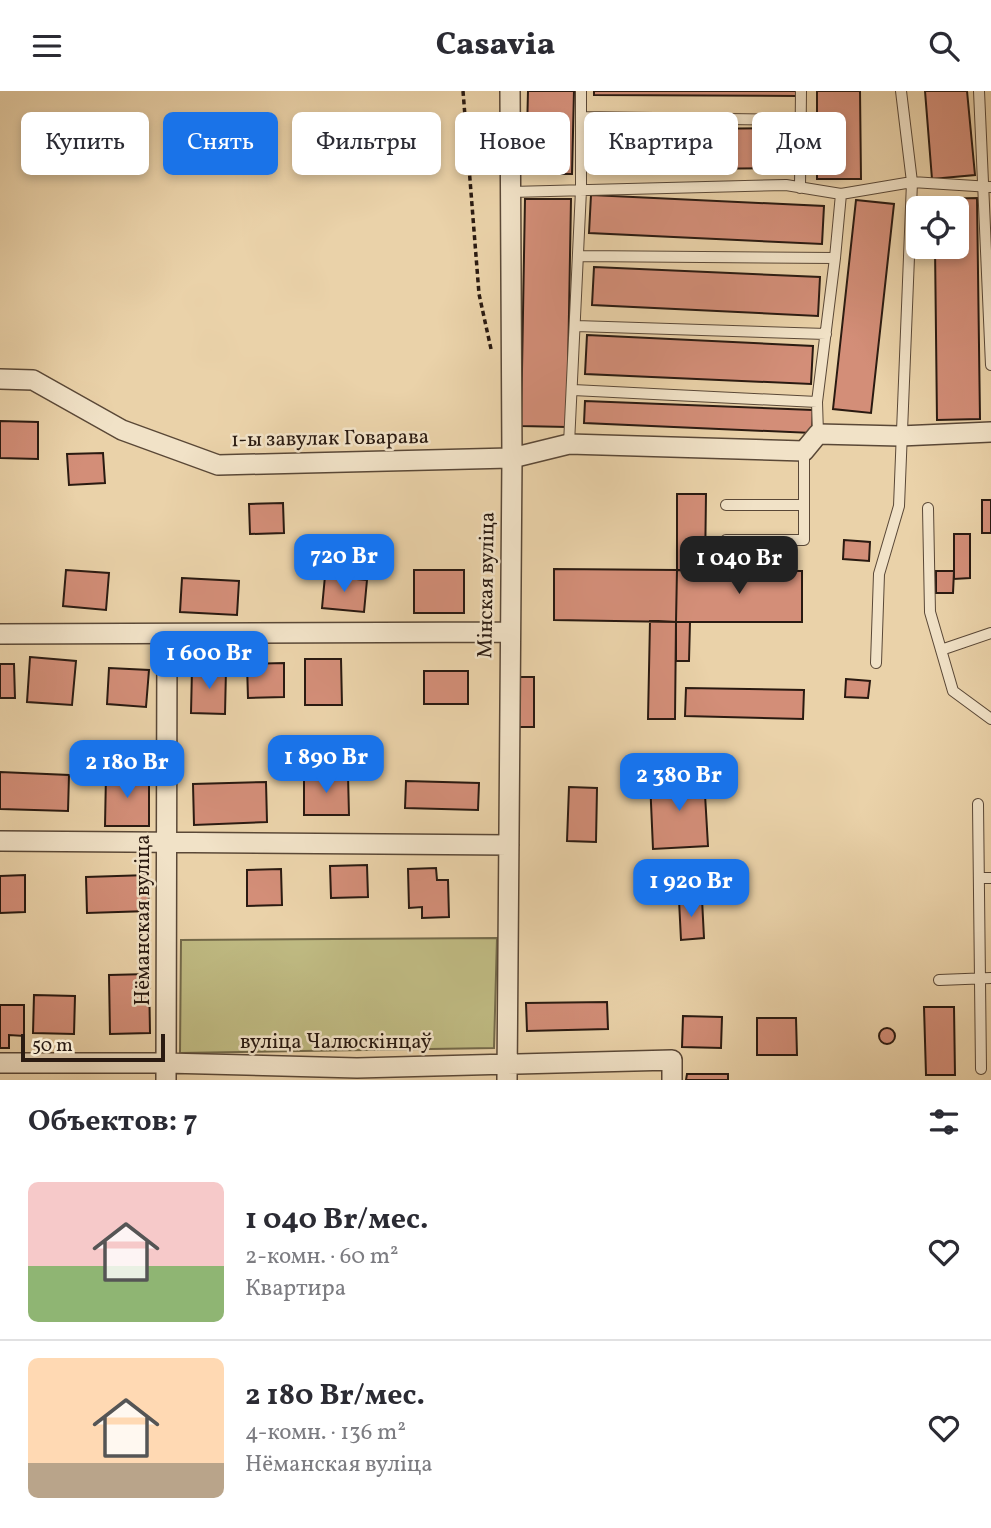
<!DOCTYPE html>
<html lang="ru">
<head>
<meta charset="utf-8">
<style>
	:root { --surface:#fff; --page:#f7f7f7; --text:#2b2b33; --muted:#7c7c81; --line:#e1e1e2; --accent:#1a73e8 }
	body { margin:0; font-family:Vollkorn,serif; background:var(--page); color:var(--text); height:100vh; display:flex; flex-direction:column; font-size:26px; white-space:nowrap }
	* { box-sizing:border-box; margin:0 }
	p { font-size:23px; color:var(--muted) }
	.icon { flex:none; width:38px; height:38px; fill:none; stroke:currentColor; stroke-width:2; stroke-linecap:round; stroke-linejoin:round }
	.map { position:relative; height:989px; overflow:hidden }
	.drawer { display:flex; flex-direction:column; background:var(--surface); flex:1 }
	.drawer>* { flex:none }
	.guide { position:absolute; left:21px; top:21px; width:950px; height:63px; display:flex; gap:14px }
	.tools { position:absolute; left:906px; top:105px; display:grid; gap:14px }
	.tools a { display:grid; place-items:center; width:63px; height:63px; border-radius:10px; background:var(--surface); box-shadow:0 4px 10px #0003; font-size:35px }
	.scale { position:absolute; left:21px; bottom:18px; width:144px; box-sizing:border-box; padding-left:7px; border:4px solid #2a1a11; border-top:0; font-size:19px; line-height:24px; white-space:nowrap; color:#2a1a11; -webkit-text-stroke:5px #f1e2c7; paint-order:stroke }
	.price { position:absolute; translate:-50% -60px; padding:0 16px; border-radius:14px; background:var(--accent); color:#fff; font-size:23px; line-height:46px; filter:drop-shadow(0 2px 4px #0008) }
	.price::after { content:''; position:absolute; left:50%; top:42px; width:21px; height:16px; margin-left:-10px; background:inherit; clip-path:polygon(0 0,100% 0,50% 100%) }
	.price.on { background:#222; color:#fff }
	ul { padding:0; list-style:none }
	li { display:flex; align-items:center; gap:21px; height:175px; padding:0 28px }
	li+li { border-top:2px solid var(--line) }
	li span { display:grid; place-items:center; flex:none; width:196px; height:140px; border-radius:10px; color:#555 }
	li>.icon { margin-inline-start:auto }
	span .icon { width:84px; height:84px; fill:#fffc; stroke-width:1 }
	li b { font-size:30px }
	h2 { display:flex; justify-content:space-between; align-items:center; height:84px; padding:0 28px; font-size:30px }
	.pill { padding:0 24px; border-radius:10px; background:var(--surface); box-shadow:0 4px 10px #0003; font-size:24px; line-height:63px }
	.pill.on { background:var(--accent); color:#fff }
	header { display:flex; justify-content:space-between; align-items:center; height:91px; padding:0 28px; background:var(--surface); font-size:32px; font-weight:800 }
	.map>svg:first-child { display:block }
	.green { fill:#bfba82; stroke:#746a4a; stroke-width:2 }
	.building { fill:#d38e78; stroke:#2a1a11; stroke-width:2 }
	.lines { fill:none; stroke-linecap:round; stroke-linejoin:round }
	.service-casing { stroke:#5a4837; stroke-width:12 }
	.minor-casing { stroke:#5a4837; stroke-width:22 }
	.path { stroke:#2a1a11; stroke-width:3.5; stroke-dasharray:5 3.5; stroke-linecap:butt }
	.service { stroke:#f1e2c7; stroke-width:10 }
	.minor { stroke:#f1e2c7; stroke-width:19 }
	.labels { text-anchor:middle; dominant-baseline:central; stroke-width:5; stroke-linejoin:round; paint-order:stroke }
	.street-label { font-size:21px; fill:#2a1a11; stroke:#f1e2c7 }
</style>
</head>
<body>
<header><svg class="icon" aria-label="menu" viewBox="0 0 24 24"><path d="M4 6h16M4 12h16M4 18h16"/></svg>Casavia<svg class="icon" aria-label="search" viewBox="0 0 24 24"><circle cx="10" cy="10" r="6"/><path d="M15 15l6 6"/></svg></header>
<div class="map">
<svg width="991" height="989" viewBox="0 0 991 989">
	<rect width="100%" height="100%" fill="#ead2a9"/>
	<filter id="stains"><feTurbulence type="fractalNoise" baseFrequency=".00286" numOctaves="4"/><feColorMatrix values="0 0 0 0 .2 0 0 0 0 .09 0 0 0 0 .02 0 0 0 .5 -.17"/></filter>
	<radialGradient id="worn" r=".72"><stop offset=".6" stop-color="#630" stop-opacity="0"/><stop offset="1" stop-color="#630" stop-opacity=".3"/></radialGradient>
	<path class="green" d="M497 847 494 957 180 962 181 849Z"/>
	<path class="building" d="M528 0H574L572 83H526Z
		M594 0H797V5L594 4Z
		M817 0H860L861 88H817Z
		M925 0H967L975 84 932 88Z
		M791 37 792 77 589 79 588 39Z
		M591 104 824 115 822 153 589 142Z
		M977 107 980 328 937 329 935 156H957V117H935L934 108Z
		M525 108H571L567 336 521 335Z
		M856 109 894 113 871 322 833 318Z
		M594 176 820 186 818 225 592 214Z
		M587 244 813 255 811 293 585 283Z
		M585 310 813 319 812 342 584 332Z
		M0 330 38 331V368L0 367Z
		M103 362 105 392 69 394 67 363Z
		M677 403H706L705 479H677Z
		M982 409H991V442H982Z
		M283 412 284 442 250 443 249 413Z
		M954 443H970V487L954 488Z
		M844 449 870 451 869 470 843 468Z
		M554 478 677 479 676 531 554 529Z
		M66 479 109 482 106 519 63 515Z
		M414 479H464V522H414Z
		M677 479 802 480V531H676Z
		M936 480H954L953 502H936Z
		M325 485 367 489 364 521 322 517Z
		M182 487 239 490 237 524 180 521Z
		M650 530 676 531 675 628H648Z
		M676 531H690L689 570H676Z
		M30 566 76 570 72 614 27 611Z
		M305 568H341L342 614H305Z
		M284 572V606L248 607 247 573Z
		M0 573H14L15 607H0Z
		M109 577 149 579 146 616 107 613Z
		M192 578H226L225 623 191 622Z
		M424 580H468V613H424Z
		M519 586H534V636H519Z
		M846 588 870 590 868 607 845 606Z
		M686 597 804 599 803 628 685 625Z
		M0 681 69 684 68 720 0 718Z
		M106 683H149V735H105Z
		M348 684 349 724H304V685Z
		M704 686 708 755 653 758 650 689Z
		M406 690 479 692 478 719 405 717Z
		M266 691 267 731 194 734 193 693Z
		M569 696 597 697 596 751 567 750Z
		M367 774 368 806 331 807 330 775Z
		M436 777 437 789H448L449 826 422 827V816L409 817 408 778Z
		M281 778 282 814 247 815V779Z
		M25 784V821L0 822V785Z
		M148 784 149 820 87 822 86 786Z
		M702 808 704 847 681 849 679 809Z
		M149 883 150 942 110 943 109 884Z
		M34 904 75 905 74 943 33 942Z
		M607 911 608 938 527 940 526 912Z
		M0 914H24V945L9 944V957H0Z
		M924 916H954L955 984H926Z
		M683 925 722 926 721 957 682 956Z
		M757 927H796L797 964H757Z
		M879 945a8 8 0 1 1 16 0a8 8 0 1 1-16 0Z
		M687 983H728V989H686Z"/>
	<g class="lines">
		<defs>
			<path id="service" d="M979 0 991 274
				M581 26 800 29
				M800 97 801 0
				M511 101 786 94 841 103 912 91 991 96
				M578 165 835 167
				M576 235 826 243
				M573 299 817 311
				M818 343 817 311 835 167 841 103
				M569 353 581 99V0
				M726 414H804
				M928 417 930 521 953 600 991 628
				M726 449H804V360
				M941 559 991 542
				M876 572 879 483 899 415 912 91 901 0
				M978 713 981 978
				M979 787H991
				M939 889 991 887"/>
			<path id="minor" d="M0 288 33 289 122 339 218 374 512 367 569 353 804 360 818 343 900 345 991 341
				M0 543 509 541
				M0 750 509 754
				M0 972H166L357 977 672 969V989
				M166 989 167 544
				M507 989 512 367 510 0"/>
		</defs>
		<use href="#service" class="service-casing"/>
		<use href="#minor" class="minor-casing"/>
		<path class="path" d="M463 0 479 203 491 258"/>
		<use href="#service" class="service"/>
		<use href="#minor" class="minor"/>
	</g>
	<g class="labels">
		<g class="street-label">
			<text transform="translate(330 348) rotate(-1)">1-ы завулак Говарава</text>
			<text transform="translate(487 494) rotate(-89)">Мінская вуліца</text>
			<text transform="translate(143 829) rotate(-90)">Нёманская вуліца</text>
			<text x="336" y="951">вуліца Чалюскінцаў</text>
		</g>
	</g>
	<rect width="100%" height="100%" filter="url(#stains)"/>
	<rect width="100%" height="100%" fill="url(#worn)"/>
</svg>
<div class="tools">
<a><svg class="icon" aria-label="locate" viewBox="0 0 24 24"><circle cx="12" cy="12" r="6"/><path d="M12 2v4M12 18v4M2 12h4M18 12h4"/></svg></a>
</div>
<div class="scale">50 m</div>
<b class="price" style="left:344px;top:503px">720 Br</b>
<b class="price on" style="left:739px;top:505px">1 040 Br</b>
<b class="price" style="left:209px;top:600px">1 600 Br</b>
<b class="price" style="left:326px;top:704px">1 890 Br</b>
<b class="price" style="left:127px;top:709px">2 180 Br</b>
<b class="price" style="left:679px;top:722px">2 380 Br</b>
<b class="price" style="left:691px;top:828px">1 920 Br</b>
<div class="guide">
<a class="pill">Купить</a>
<a class="pill on">Снять</a>
<a class="pill">Фильтры</a>
<a class="pill">Новое</a>
<a class="pill">Квартира</a>
<a class="pill">Дом</a>
</div>
</div>
<section class="drawer">
<h2>Объектов: 7<svg class="icon" aria-label="filters" viewBox="0 0 24 24"><path d="M4 7h16M4 17h16"/><circle cx="9" cy="7" r="2"/><circle cx="15" cy="17" r="2"/></svg></h2>
<ul>
<li><span style="background:linear-gradient(#f6c9c9 60%,#8fb573 0)"><svg class="icon" aria-label="home" viewBox="0 0 24 24"><path d="M3 11l9-7 9 7M6 9v11h12V9"/></svg></span><div><b>1 040 Br/мес.</b><p>2-комн. · 60 m²</p><p>Квартира</p></div><svg class="icon" aria-label="heart" viewBox="0 0 24 24"><path d="M12 20l-8-8c-3-5 5-10 8-4 3-6 11-1 8 4z"/></svg></li>
<li><span style="background:linear-gradient(#ffd9b3 75%,#b9a48a 0)"><svg class="icon" aria-label="home" viewBox="0 0 24 24"><path d="M3 11l9-7 9 7M6 9v11h12V9"/></svg></span><div><b>2 180 Br/мес.</b><p>4-комн. · 136 m²</p><p>Нёманская вуліца</p></div><svg class="icon" aria-label="heart" viewBox="0 0 24 24"><path d="M12 20l-8-8c-3-5 5-10 8-4 3-6 11-1 8 4z"/></svg></li>
</ul>
</section>
</body>
</html>
